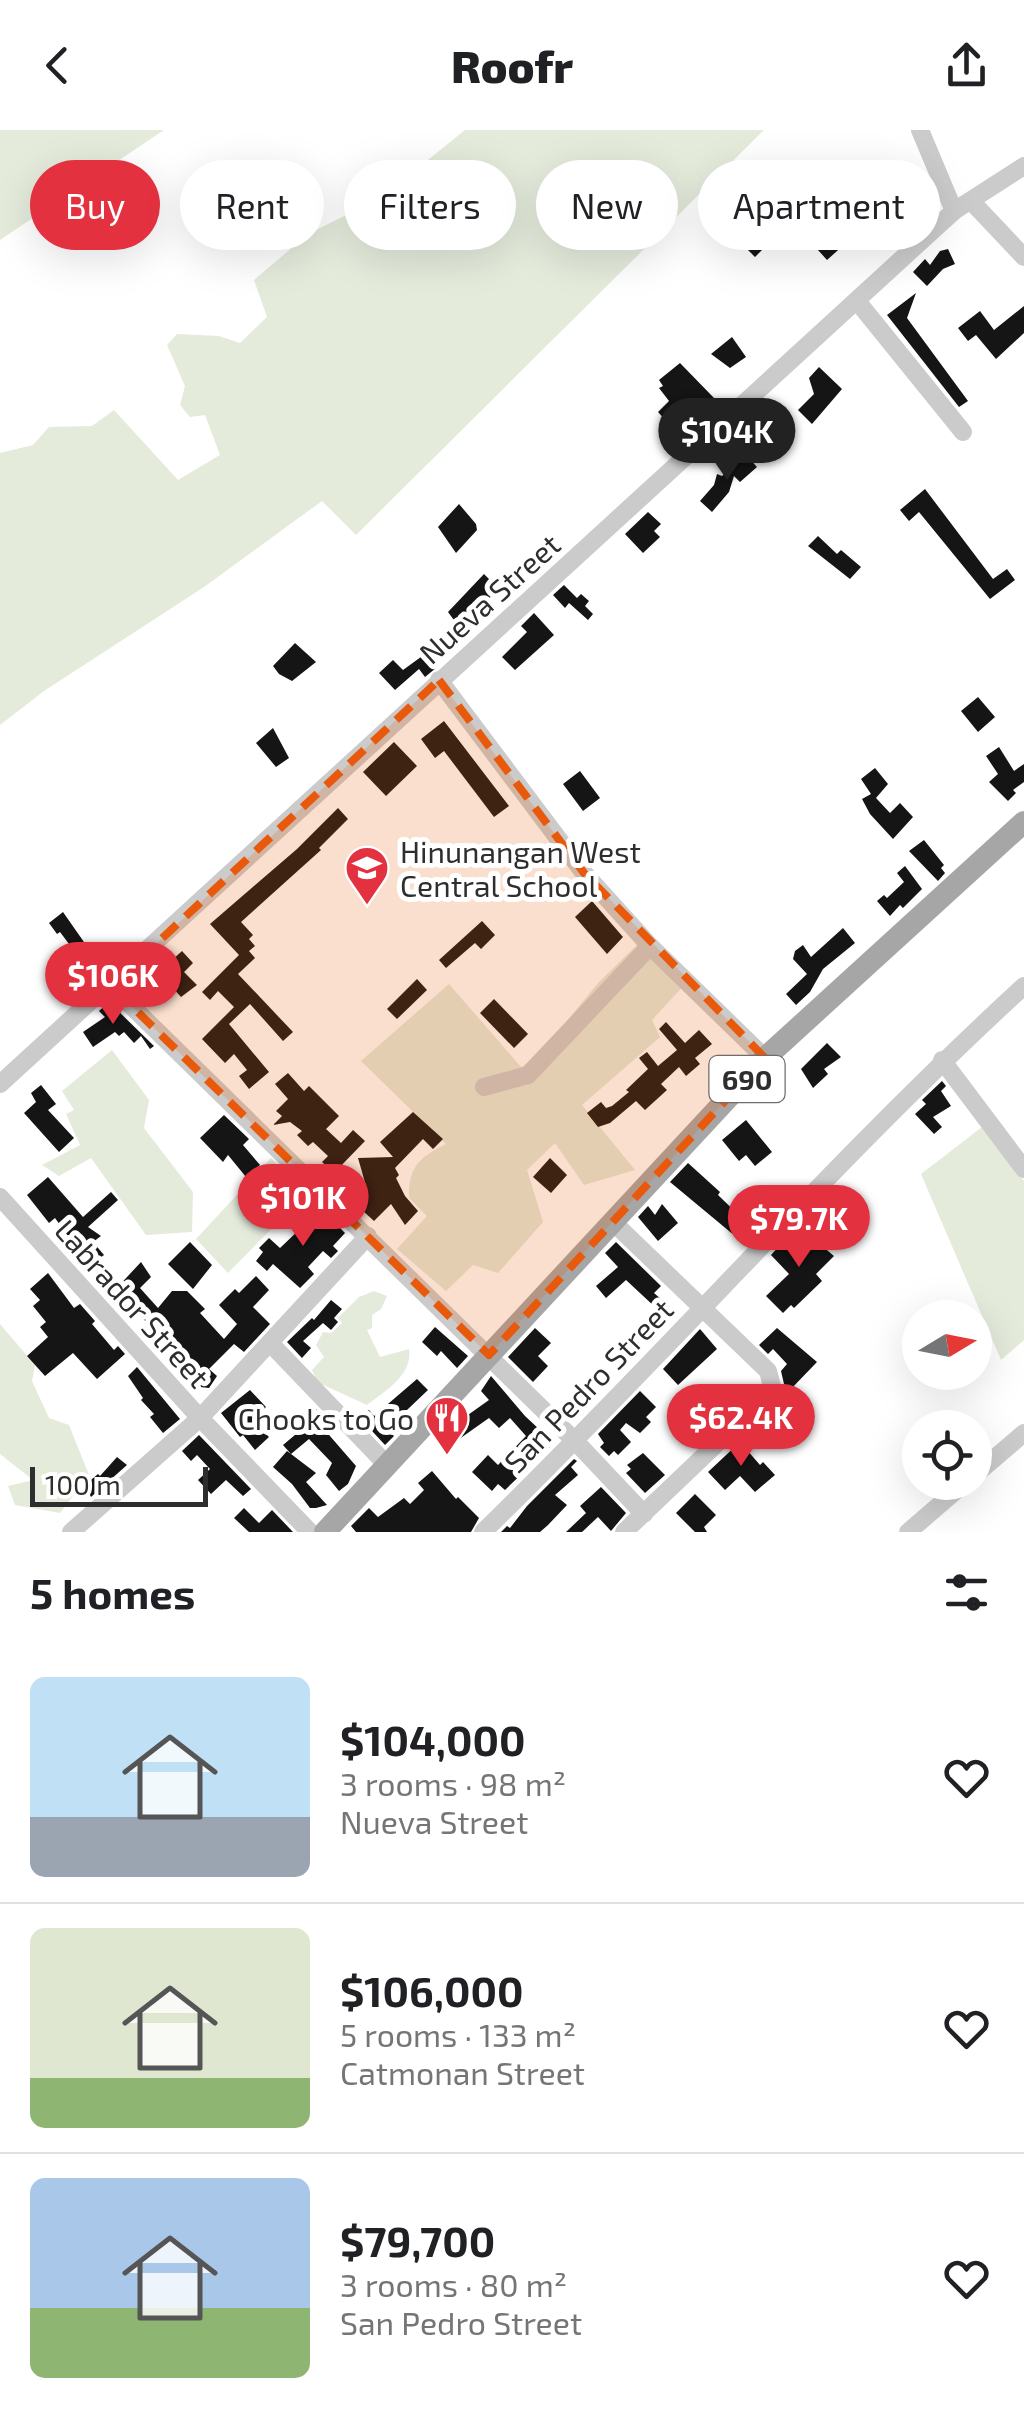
<!DOCTYPE html>
<html lang="en">
<head>
<meta charset="utf-8">
<style>
	:root { --surface:#fff; --page:#f6f6f6; --text:#202124; --muted:#757577; --line:#e0e0e0; --accent:#e33140 }
	body { margin:0; font-family:"Exo 2",sans-serif; background:var(--page); color:var(--text); height:100vh; display:flex; flex-direction:column; font-size:38px; white-space:nowrap }
	* { box-sizing:border-box; margin:0 }
	p { font-size:32px; color:var(--muted) }
	.icon { flex:none; width:55px; height:55px; fill:none; stroke:currentColor; stroke-width:2; stroke-linecap:round; stroke-linejoin:round }
	.map { position:relative; height:1402px; overflow:hidden }
	.panel { display:flex; flex-direction:column; background:var(--surface); flex:1 }
	.panel>* { flex:none }
	.hud { position:absolute; left:30px; top:30px; width:965px; height:90px; display:flex; gap:20px }
	.needle { width:65px; rotate:80deg }
	.fabs { position:absolute; left:902px; top:1170px; display:grid; gap:20px }
	.fabs a { display:grid; place-items:center; width:90px; height:90px; border-radius:50%; background:var(--surface); box-shadow:0 10px 40px #0002; font-size:50px }
	.scale { position:absolute; left:30px; bottom:25px; width:178px; box-sizing:border-box; padding-left:10px; border:5px solid #2e2e2e; border-top:0; font-size:28px; line-height:35px; white-space:nowrap; color:#2e2e2e; -webkit-text-stroke:8px #fff; paint-order:stroke }
	.price { position:absolute; translate:-50% -85px; padding:0 22px; border-radius:35px; background:var(--accent); color:#fff; font-size:32px; line-height:65px; filter:drop-shadow(0 2px 5px #0008) }
	.price::after { content:''; position:absolute; left:50%; top:60px; width:30px; height:22px; margin-left:-15px; background:inherit; clip-path:polygon(0 0,100% 0,50% 100%) }
	.price.on { background:#222; color:#fff }
	ul { padding:0; list-style:none }
	li { display:flex; align-items:center; gap:30px; height:250px; padding:0 30px }
	li+li { border-top:2px solid var(--line) }
	li span { display:grid; place-items:center; flex:none; width:280px; height:200px; border-radius:15px; color:#555 }
	li>.icon { margin-inline-start:auto }
	span .icon { width:120px; height:120px; fill:#fffc; stroke-width:1 }
	li b { font-size:42px }
	h2 { display:flex; justify-content:space-between; align-items:center; height:120px; padding:0 30px; font-size:42px }
	.pill { padding:0 35px; border-radius:45px; background:var(--surface); box-shadow:0 10px 40px #0002; font-size:35px; line-height:90px }
	.pill.on { background:var(--accent); color:#fff }
	header { display:flex; justify-content:space-between; align-items:center; height:130px; padding:0 30px; background:var(--surface); font-size:45px; font-weight:800 }
	.map>svg:first-child { display:block }
	.green { fill:#e4ebdb }
	.building { fill:#151515 }
	.lines { fill:none; stroke-linecap:round; stroke-linejoin:round }
	.minor { stroke:#cbcbcb; stroke-width:18 }
	.major { stroke:#a6a6a6; stroke-width:22 }
	.marked { fill:#e8590c; fill-opacity:0.2; stroke:#e8590c; stroke-width:8; stroke-dasharray:20 12; stroke-linejoin:round }
	.labels { text-anchor:middle; dominant-baseline:central; stroke-width:10; stroke-linejoin:round; paint-order:stroke }
	.shield { fill:#fff; stroke:#6d6d6d; stroke-width:2.5 }
	.shield-label { font-size:28px; font-weight:bold; fill:#2e2e2e }
	.street-label { font-size:30px; fill:#2e2e2e; stroke:#fff }
	.poi-label { font-size:30px; fill:#2e2e2e; stroke:#fff; text-anchor:start }
</style>
</head>
<body>
<header><svg class="icon" aria-label="back" viewBox="0 0 24 24"><path d="M15 5l-7 7 7 7"/></svg>Roofr<svg class="icon" aria-label="share" viewBox="0 0 24 24"><path d="M12 15V3M7 8l5-5 5 5M5 13v7h14v-7"/></svg></header>
<div class="map">
<svg width="1024" height="1402" viewBox="0 0 1024 1402">
	<rect width="100%" height="100%" fill="#fff"/>
	<path class="green" d="M0 0H164L0 110Z
		M465 0H764L356 405 322 371 204 457 44 561 0 595V323L33 315 49 297 92 296 114 280 178 350 220 325 205 285 190 287 180 275 185 256 167 215 177 204 219 206 240 213 267 187 254 150 308 104 382 67Z
		M638 814 686 853 652 890 660 907 582 975 635 1040 584 1055 555 1013 527 1040 543 1092 498 1143 473 1135 446 1161 397 1119 427 1086 409 1068C408 1037 420 1027 446 1014L361 931 449 854 521 937 532 934 598 853Z
		M112 920 149 970 144 998 193 1062 192 1102 146 1105 91 1028 59 1046 42 1035 80 1015 66 984 74 980 62 961Z
		M982 997 1024 1051V1210L1001 1230 921 1044Z
		M271 1028 307 1064 302 1068 291 1056 278 1068 289 1081 228 1143 196 1109Z
		M374 1161 387 1166 381 1179 372 1185V1198L367 1200 380 1227 409 1219C413 1245 385 1261 367 1275L317 1252 312 1240 324 1227 316 1215 323 1202 331 1203 342 1193 338 1188 359 1167Z
		M0 1194 35 1235 32 1251 49 1288 69 1295 89 1345 60 1383 15 1375 8 1356 33 1350 0 1324Z"/>
	<path class="building" d="M828 76 851 102 843 110 846 113 827 130 808 109 820 98 811 86Z
		M761 93 772 110 755 127 738 110 754 95 757 97Z
		M948 119 955 134 943 139 927 156 913 142 925 129 930 135 940 121Z
		M916 163 907 188 968 271 959 277 887 185Z
		M1024 176V203L996 229 976 205 968 211 958 198 980 181 994 200Z
		M732 207 746 227 730 238 711 224Z
		M680 233 714 268 676 302 658 282 669 271 659 258 663 256 659 250Z
		M819 237 842 259 812 294 798 280 814 264 809 248Z
		M746 325 757 337 740 352 734 346 729 362 712 382 700 371 714 355 717 344 722 346Z
		M925 359 993 449 1007 439 1015 450 990 469 919 382 909 391 900 380Z
		M459 374 476 394 477 400 456 423 438 397Z
		M648 382 661 394 654 401 660 407 643 423 625 404Z
		M818 406 837 424 841 420 861 437 850 449 808 416Z
		M484 444 499 459 459 497 448 482Z
		M564 455 577 468 581 464 589 471 585 476 593 484 588 490 569 473 565 478 553 465Z
		M534 483 554 505 515 540 502 527 527 502 521 496Z
		M295 513 316 532 292 551 279 544 273 536Z
		M425 524 436 538 425 547 419 539 395 560 379 543 393 530 403 540Z
		M978 567 995 587 978 602 961 581Z
		M444 591 509 676 494 687 444 621 435 628 421 609Z
		M273 598 289 628 276 637 256 613Z
		M394 612 417 636 386 666 363 642Z
		M999 617 1014 641 1024 634V652L1013 660 1016 663 1008 671 989 652 998 644 986 626Z
		M875 638 888 654 876 668 890 683 900 673 913 687 893 709 870 684 862 669 871 664 861 649Z
		M580 641 600 668 583 681 563 654Z
		M338 678 348 689 319 718 321 720 241 792 253 805 249 809 255 816 249 821 255 828 238 844 293 902 283 911 250 874 229 894 269 942 249 959 239 946 247 940 234 924 225 933 202 909 234 877 218 861 210 870 202 862 239 825 210 794 297 719Z
		M924 710 944 735 941 738 945 743 938 751 909 721Z
		M905 736 922 759 903 778 900 775 890 786 877 771 884 765 887 768 904 752 897 743Z
		M592 771 623 807 607 824 575 787Z
		M63 782 93 825 84 833 98 848 89 856 67 828 75 822 60 802 57 804 49 793Z
		M482 791 495 805 481 819 475 813 446 838 439 830Z
		M843 798 855 813 823 839 810 862 796 875 786 864 807 844 793 829 795 821 803 815 811 827Z
		M182 821 193 833 184 842 197 855 181 867 172 857 154 874 148 866 153 862 138 845 153 831 161 840Z
		M417 849 427 860 397 889 387 879Z
		M494 869 528 904 514 918 480 883Z
		M109 872 154 916 150 919 141 906 134 913 124 902 119 906 115 902 93 917 83 902 105 887 99 881Z
		M666 892 685 913 699 900 712 914 695 928 700 934 686 946 679 937 661 954 667 960 645 980 636 971 610 993 598 997 587 983 601 972 606 978 612 976 629 962 626 960 648 939 639 928 647 922 658 936 677 920 659 899Z
		M827 913 841 927 824 939 828 944 813 958 801 939Z
		M288 943 304 961 309 956 339 986 326 999 341 1013 353 1000 365 1011 334 1043 322 1032 328 1026 313 1012 308 1016 297 1005 302 1001 290 992 273 995 282 986 276 981 288 969 275 954Z
		M942 951 946 956 941 961 951 976 933 987 942 997 934 1004 915 984 926 974 922 970Z
		M41 955 56 974 48 980 74 1008 59 1022 24 983 36 972 31 963Z
		M413 982 443 1009 433 1019 423 1009 395 1038 399 1045 396 1048 405 1066 418 1081 405 1095 391 1074 374 1091 352 1071 366 1056 358 1028 393 1027 380 1012Z
		M224 985 249 1009 243 1015 260 1035 246 1047 228 1025 223 1032 200 1008Z
		M746 990 772 1022 755 1036 746 1025 739 1031 722 1010Z
		M550 1028 567 1045 551 1063 533 1047Z
		M688 1033 720 1062 718 1065 747 1093 735 1106 670 1052Z
		M48 1047 83 1087 111 1062 118 1070 88 1097 101 1106 93 1112 104 1125 96 1131 86 1119 81 1124 55 1088 49 1093 27 1065Z
		M662 1074 678 1093 658 1111 638 1087 648 1076 655 1085Z
		M321 1079 345 1103 333 1116 338 1121 331 1128 323 1121 308 1137 314 1144 300 1158 273 1134 267 1141 256 1131 263 1122 259 1118 269 1108 280 1118Z
		M803 1100 834 1126 816 1144 822 1151 794 1178 791 1175 783 1183 766 1166 789 1144 771 1125 782 1113 786 1117Z
		M190 1112 212 1135 193 1159 168 1134Z
		M616 1112 661 1156 654 1163 677 1183 670 1191 626 1150 606 1168 596 1156 618 1137 605 1123Z
		M141 1132 151 1147 140 1158 158 1178 172 1161H187L205 1179 200 1183 224 1209 237 1194 219 1175 235 1159 239 1163 256 1146 269 1160 253 1177 270 1194 244 1222 234 1214 209 1239 217 1246 209 1258 200 1257 172 1224 176 1221 127 1173 124 1175 114 1161Z
		M48 1143 74 1178 80 1174 95 1191 92 1194 114 1220 118 1216 125 1224 97 1249 73 1223 45 1246 27 1226 48 1207 40 1197 46 1192 33 1176 40 1170 30 1159Z
		M331 1170 342 1179 334 1188 338 1192 331 1200 323 1193 303 1211 311 1218 302 1228 287 1212 312 1188 314 1190Z
		M435 1197 468 1226 457 1238 441 1221 437 1226 422 1212Z
		M535 1198 551 1213 538 1226 548 1236 533 1252 508 1227Z
		M777 1198 817 1232 790 1260 784 1254 781 1241 787 1234 773 1219 768 1224 759 1215Z
		M700 1199 717 1219 678 1255 663 1239Z
		M137 1237 180 1289 163 1303 150 1287 154 1284 141 1270 143 1268 128 1246Z
		M491 1246 525 1286 554 1313 505 1360 498 1354 492 1361 472 1342 488 1325 498 1335 526 1306 510 1288 499 1298 489 1288 455 1312 442 1299 452 1287 458 1292 489 1270 481 1261Z
		M417 1249 428 1260 387 1299 394 1306 385 1315 360 1288 369 1280 374 1286Z
		M250 1260 266 1277 252 1290 269 1307 255 1320 243 1305 240 1307 221 1283Z
		M640 1261 656 1277 646 1287 651 1292 640 1303 626 1293 620 1300 631 1312 618 1325 614 1321 609 1326 600 1317 604 1313 598 1304Z
		M313 1276 329 1293 323 1298 356 1336 348 1354 339 1361 326 1345 332 1333 309 1309 291 1324 316 1343 306 1352 327 1375 316 1378H310L292 1354 273 1337 287 1321 291 1324 283 1315 308 1294 301 1287Z
		M199 1305 251 1359 243 1366 226 1350 211 1364 198 1350 210 1339 197 1325 191 1331 182 1321Z
		M740 1312 760 1335 763 1332 775 1345 755 1362 740 1346 725 1360 708 1342Z
		M643 1323 665 1345 645 1363 626 1343 631 1339 627 1335Z
		M117 1327 127 1335 91 1367 85 1355 98 1344 100 1346Z
		M574 1329 577 1331 571 1337 578 1345 555 1365 567 1375 548 1395 540 1402H501L507 1396 510 1398 527 1376Z
		M432 1341 456 1369 458 1367 479 1388 471 1402H356L351 1396 369 1378 378 1387 404 1368 410 1374 424 1360 418 1353Z
		M601 1357 626 1383 611 1401 598 1387 582 1402H566L586 1383 580 1376Z
		M695 1364 716 1385 704 1397 707 1402H695L676 1383Z
		M244 1378 259 1393 272 1380 293 1402H249L234 1388Z"/>
	<g class="lines">
		<path class="minor" d="M920 0 954 81
			M972 72 1024 127
			M857 171 963 302
			M439 550 584 743 650 816 765 928
			M111 856 576 1312 644 1384
			M942 930 1024 1039
			M0 954 954 81 1024 36
			M484 957 528 945 650 816
			M0 1067 200 1288 310 1402
			M615 1094 768 1241 773 1260 624 1402
			M271 1214 387 1335
			M975 1345 1024 1303
			M71 1402 200 1288 368 1106
			M483 1402C667 1223 835 1029 1024 856
			M908 1402 966 1352"/>
		<path class="major" d="M325 1402 765 928 1024 692"/>
	</g>
	<path class="marked" d="M439 550 584 743 765 928 489 1225 111 856Z"/>
	<defs>
		<symbol id="school-pin" viewBox="-11 -11 22 30"><path d="M0 17L-7.5 6A9.5 9.5 0 1 1 7.5 6Z" fill="#e33140" stroke="#fff"/><path d="M0-5L7-2L0 1L-7-2ZM-4 1L0 2.5L4 1V4Q0 6-4 4Z" fill="#fff"/></symbol>
		<symbol id="restaurant-pin" viewBox="-11 -11 22 30"><path d="M0 17L-7.5 6A9.5 9.5 0 1 1 7.5 6Z" fill="#e33140" stroke="#fff"/><path d="M-5-6h1v4h1v-4h1v4h1v-4h1v5L-1.5 .5V6h-2V.5L-5-1ZM5-6V6H3V1.5H1.5Q1.5-4 5-6Z" fill="#fff"/></symbol>
	</defs>
	<g fill-rule="evenodd">
		<use href="#school-pin" x="342" y="713" width="50" height="68"/>
		<use href="#restaurant-pin" x="422" y="1263" width="50" height="68"/>
	</g>
	<g class="labels">
		<rect class="shield" x="709.5" y="926" width="75" height="46" rx="8"/>
		<g class="shield-label">
			<text x="747" y="949">690</text>
		</g>
		<g class="street-label">
			<text transform="translate(489 468) rotate(-42)">Nueva Street</text>
			<text transform="translate(133 1173) rotate(48)">Labrador Street</text>
			<text transform="translate(588 1255) rotate(-46)">San Pedro Street</text>
		</g>
		<g class="poi-label">
			<text x="400" y="721">Hinunangan West<tspan x="400" dy="34">Central School</tspan></text>
			<text x="414" y="1288" text-anchor="end">Chooks to Go</text>
		</g>
	</g>
</svg>
<div class="fabs">
<a><svg class="needle" viewBox="-14 -14 28 28"><path d="M0-13l5 13h-10z" fill="#e53935"/><path d="M0 13l5-13h-10z" fill="#757577"/></svg></a>
<a><svg class="icon" aria-label="locate" viewBox="0 0 24 24"><circle cx="12" cy="12" r="6"/><path d="M12 2v4M12 18v4M2 12h4M18 12h4"/></svg></a>
</div>
<div class="scale">100 m</div>
<b class="price on" style="left:727px;top:353px">$104K</b>
<b class="price" style="left:113px;top:897px">$106K</b>
<b class="price" style="left:303px;top:1119px">$101K</b>
<b class="price" style="left:799px;top:1140px">$79.7K</b>
<b class="price" style="left:741px;top:1339px">$62.4K</b>
<div class="hud">
<a class="pill on">Buy</a>
<a class="pill">Rent</a>
<a class="pill">Filters</a>
<a class="pill">New</a>
<a class="pill">Apartment</a>
</div>
</div>
<section class="panel">
<h2>5 homes<svg class="icon" aria-label="filters" viewBox="0 0 24 24"><path d="M4 7h16M4 17h16"/><circle cx="9" cy="7" r="2"/><circle cx="15" cy="17" r="2"/></svg></h2>
<ul>
<li><span style="background:linear-gradient(#bfe0f5 70%,#9aa5b1 0)"><svg class="icon" aria-label="home" viewBox="0 0 24 24"><path d="M3 11l9-7 9 7M6 9v11h12V9"/></svg></span><div><b>$104,000</b><p>3 rooms · 98 m²</p><p>Nueva Street</p></div><svg class="icon" aria-label="heart" viewBox="0 0 24 24"><path d="M12 20l-8-8c-3-5 5-10 8-4 3-6 11-1 8 4z"/></svg></li>
<li><span style="background:linear-gradient(#dfe7d0 75%,#8fb573 0)"><svg class="icon" aria-label="home" viewBox="0 0 24 24"><path d="M3 11l9-7 9 7M6 9v11h12V9"/></svg></span><div><b>$106,000</b><p>5 rooms · 133 m²</p><p>Catmonan Street</p></div><svg class="icon" aria-label="heart" viewBox="0 0 24 24"><path d="M12 20l-8-8c-3-5 5-10 8-4 3-6 11-1 8 4z"/></svg></li>
<li><span style="background:linear-gradient(#a9c7e8 65%,#8fb573 0)"><svg class="icon" aria-label="home" viewBox="0 0 24 24"><path d="M3 11l9-7 9 7M6 9v11h12V9"/></svg></span><div><b>$79,700</b><p>3 rooms · 80 m²</p><p>San Pedro Street</p></div><svg class="icon" aria-label="heart" viewBox="0 0 24 24"><path d="M12 20l-8-8c-3-5 5-10 8-4 3-6 11-1 8 4z"/></svg></li>
</ul>
</section>
</body>
</html>
